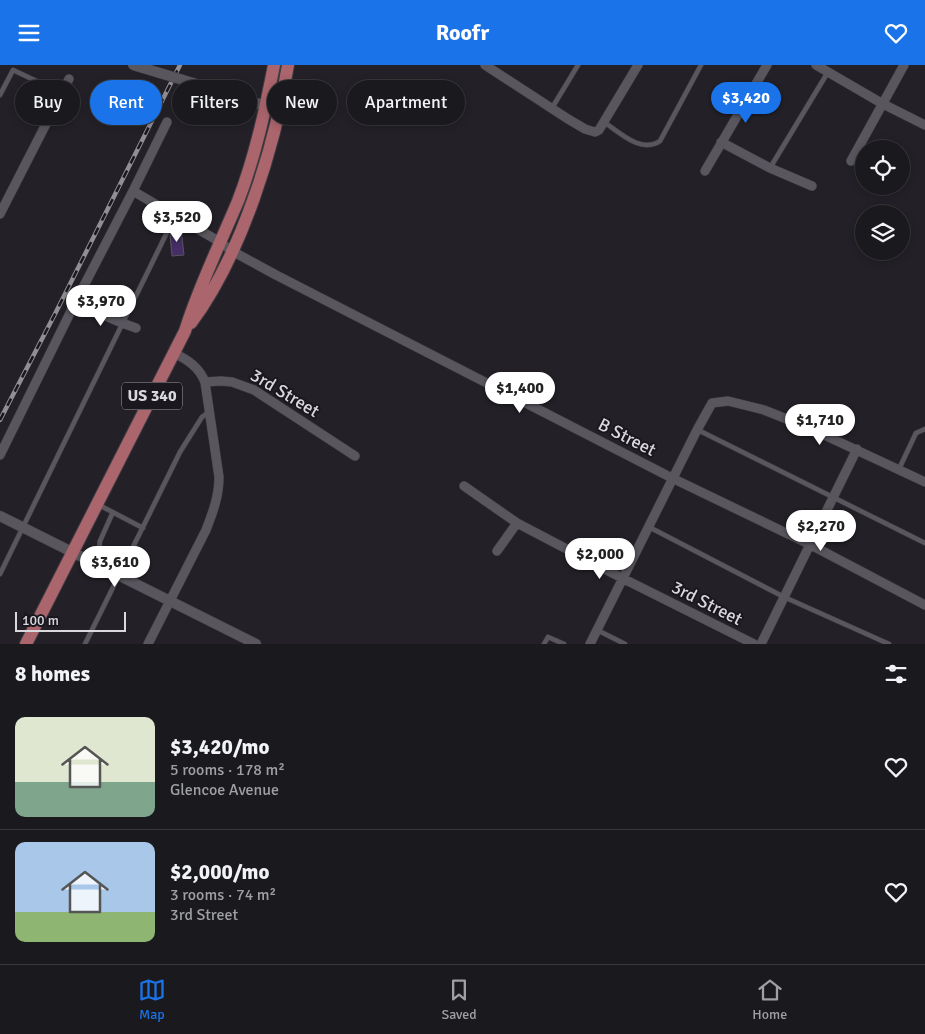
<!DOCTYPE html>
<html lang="en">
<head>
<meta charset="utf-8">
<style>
	:root { --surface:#1a191d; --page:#27262a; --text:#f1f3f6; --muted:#9fa0a4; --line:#38383b; --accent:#1a73e8 }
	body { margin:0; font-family:Signika,sans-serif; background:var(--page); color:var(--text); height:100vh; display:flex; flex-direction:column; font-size:19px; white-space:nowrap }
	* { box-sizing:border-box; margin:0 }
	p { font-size:16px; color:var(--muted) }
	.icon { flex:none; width:28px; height:28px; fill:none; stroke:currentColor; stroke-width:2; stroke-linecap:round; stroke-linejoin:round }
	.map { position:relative; height:579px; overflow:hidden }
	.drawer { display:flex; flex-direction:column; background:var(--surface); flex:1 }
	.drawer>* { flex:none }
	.hud { position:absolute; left:15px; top:15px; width:500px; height:45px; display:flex; gap:10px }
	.controls { position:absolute; left:855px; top:75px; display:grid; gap:10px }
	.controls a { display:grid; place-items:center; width:55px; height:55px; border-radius:50%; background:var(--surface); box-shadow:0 2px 8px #0003,0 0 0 1px var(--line); font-size:25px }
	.scale { position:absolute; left:15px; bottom:12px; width:111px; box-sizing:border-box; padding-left:5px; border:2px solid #d9d8dc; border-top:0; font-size:14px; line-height:18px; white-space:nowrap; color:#d9d8dc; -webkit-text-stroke:4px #1a181e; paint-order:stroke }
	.price { position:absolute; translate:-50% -42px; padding:0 11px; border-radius:18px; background:#fff; color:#222; font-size:16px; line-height:32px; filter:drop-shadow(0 1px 2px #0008) }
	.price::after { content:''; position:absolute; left:50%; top:30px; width:15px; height:11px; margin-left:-8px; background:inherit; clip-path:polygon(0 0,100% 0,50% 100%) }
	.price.on { background:var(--accent); color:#fff }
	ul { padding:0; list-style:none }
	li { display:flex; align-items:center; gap:15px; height:125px; padding:0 15px }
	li+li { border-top:1px solid var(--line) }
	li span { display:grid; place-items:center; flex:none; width:140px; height:100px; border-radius:10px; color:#555 }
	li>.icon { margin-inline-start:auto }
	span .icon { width:60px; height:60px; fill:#fffc; stroke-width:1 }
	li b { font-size:21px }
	h2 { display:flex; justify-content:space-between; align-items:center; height:60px; padding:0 15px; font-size:21px }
	.chip { padding:0 18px; border-radius:22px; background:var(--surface); box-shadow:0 2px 8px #0003,0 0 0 1px var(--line); font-size:18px; line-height:45px }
	.chip.on { background:var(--accent); color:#fff }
	header { display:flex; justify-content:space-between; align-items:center; height:65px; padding:0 15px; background:var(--accent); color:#fff; font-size:22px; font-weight:800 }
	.menu { display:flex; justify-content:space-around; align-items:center; height:70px; border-top:1px solid var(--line); background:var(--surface); font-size:14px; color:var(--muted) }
	.menu a { display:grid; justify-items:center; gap:2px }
	.menu .on { color:var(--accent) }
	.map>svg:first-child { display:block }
	.building { fill:#452e66; stroke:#57555c }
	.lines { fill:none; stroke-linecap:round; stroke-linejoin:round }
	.service-casing { stroke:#3d3b41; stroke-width:5.5 }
	.minor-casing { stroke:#3d3b41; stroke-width:10 }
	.tertiary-casing { stroke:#3d3b41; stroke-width:11 }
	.primary-casing { stroke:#3d3b41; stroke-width:14 }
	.service { stroke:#59565e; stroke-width:4.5 }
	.minor { stroke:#59565e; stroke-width:9 }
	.tertiary { stroke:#59565e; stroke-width:10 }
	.primary { stroke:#ab656c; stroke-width:12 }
	.rail-casing { stroke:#918f94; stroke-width:4.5 }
	.rail { stroke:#1a181e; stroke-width:2.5; stroke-dasharray:8; stroke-linecap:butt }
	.tertiary-bridge-casing { stroke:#3d3b41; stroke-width:11; stroke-linecap:butt }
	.tertiary-bridge { stroke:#59565e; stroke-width:10 }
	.labels { text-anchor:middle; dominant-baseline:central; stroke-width:4; stroke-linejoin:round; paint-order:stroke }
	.shield { fill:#1a181e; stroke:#a09ea3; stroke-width:1 }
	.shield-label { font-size:16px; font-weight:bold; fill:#d9d8dc }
	.street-label { font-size:18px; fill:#d9d8dc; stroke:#1a181e }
</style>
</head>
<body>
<header><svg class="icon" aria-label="menu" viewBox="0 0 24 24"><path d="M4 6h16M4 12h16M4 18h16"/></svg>Roofr<svg class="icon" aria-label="heart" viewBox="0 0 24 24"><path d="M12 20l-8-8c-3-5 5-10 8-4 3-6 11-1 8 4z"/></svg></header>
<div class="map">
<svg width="925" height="579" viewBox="0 0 925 579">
	<rect width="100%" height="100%" fill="#232127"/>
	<path class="building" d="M181 163 184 190 172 191 170 170 173 164Z"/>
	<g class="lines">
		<defs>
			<path id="service" d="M0 30 13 5 62 28
				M552 43 578 0
				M604 57C619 67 641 89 660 76L701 0
				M770 103 828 7
				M698 365 925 478
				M899 404 916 368 925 364
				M99 440 143 463
				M649 462 784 532 889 579
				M101 501 105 493V490L99 485 100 476 113 447
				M0 509 175 151
				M597 565 625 579
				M85 579 180 387 202 352 209 347
				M544 579 548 572 564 579"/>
			<path id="minor" d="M485 0 568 54 585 64 595 67 599 65 638 0
				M816 0 883 39 925 60
				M721 77 770 103 812 121
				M851 96 904 0
				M705 106 767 0
				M133 126 220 177 232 186 276 210 672 413 811 480 925 540
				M0 149 69 14
				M75 238 122 258 136 263
				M205 317 221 316 232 317 254 325 355 391
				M0 390 75 238 133 126 167 57
				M464 421 517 458 622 513 754 579
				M497 486 517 458
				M148 579 206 465C213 447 219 431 219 412L205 317C199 302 188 295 174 288
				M590 579 697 365 712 338 728 336 764 345 807 362 925 417
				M761 579 857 384"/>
			<path id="tertiary" d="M193 18 279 45
				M0 451 256 579"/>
			<path id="primary" d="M191 258C241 191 275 82 288 0
				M26 579 185 266C199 221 220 179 238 136 255 92 265 46 274 0"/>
		</defs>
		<use href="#service" class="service-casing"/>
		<use href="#minor" class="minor-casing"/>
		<use href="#tertiary" class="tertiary-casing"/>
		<use href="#primary" class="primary-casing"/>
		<use href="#service" class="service"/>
		<use href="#minor" class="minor"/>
		<use href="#tertiary" class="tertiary"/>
		<use href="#primary" class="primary"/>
		<defs>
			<path id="rail" d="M0 355 56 247 180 0"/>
		</defs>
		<use href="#rail" class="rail-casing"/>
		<use href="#rail" class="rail"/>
		<defs>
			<path id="tertiary-bridge" d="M133 0 193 18"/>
		</defs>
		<use href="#tertiary-bridge" class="tertiary-bridge-casing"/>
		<use href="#tertiary-bridge" class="tertiary-bridge"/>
	</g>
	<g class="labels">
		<rect class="shield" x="122" y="317.5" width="60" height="27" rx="4"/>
		<g class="shield-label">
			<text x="152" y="331">US 340</text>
		</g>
		<g class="street-label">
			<text transform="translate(285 328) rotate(31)">3rd Street</text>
			<text transform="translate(627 372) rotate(27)">B Street</text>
			<text transform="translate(707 538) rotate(27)">3rd Street</text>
		</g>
	</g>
</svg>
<div class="controls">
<a><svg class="icon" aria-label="locate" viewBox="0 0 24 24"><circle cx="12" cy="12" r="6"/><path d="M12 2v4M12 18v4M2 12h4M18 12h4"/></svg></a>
<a><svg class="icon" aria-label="layers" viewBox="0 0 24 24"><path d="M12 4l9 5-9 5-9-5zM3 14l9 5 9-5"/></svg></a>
</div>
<div class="scale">100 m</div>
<b class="price on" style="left:746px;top:59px">$3,420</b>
<b class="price" style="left:177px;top:178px">$3,520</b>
<b class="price" style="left:101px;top:262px">$3,970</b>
<b class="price" style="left:520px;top:349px">$1,400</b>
<b class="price" style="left:820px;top:381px">$1,710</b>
<b class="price" style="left:821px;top:487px">$2,270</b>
<b class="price" style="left:600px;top:515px">$2,000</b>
<b class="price" style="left:115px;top:523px">$3,610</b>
<div class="hud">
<a class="chip">Buy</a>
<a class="chip on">Rent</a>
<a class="chip">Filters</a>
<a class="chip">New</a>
<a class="chip">Apartment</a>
</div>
</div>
<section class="drawer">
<h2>8 homes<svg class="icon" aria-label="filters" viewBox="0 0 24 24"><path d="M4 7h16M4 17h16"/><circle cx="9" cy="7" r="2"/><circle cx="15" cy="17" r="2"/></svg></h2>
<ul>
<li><span style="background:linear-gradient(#dfe7d0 65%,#7fa58c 0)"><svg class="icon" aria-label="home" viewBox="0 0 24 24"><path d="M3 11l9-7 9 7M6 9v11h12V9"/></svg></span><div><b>$3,420/mo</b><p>5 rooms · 178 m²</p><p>Glencoe Avenue</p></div><svg class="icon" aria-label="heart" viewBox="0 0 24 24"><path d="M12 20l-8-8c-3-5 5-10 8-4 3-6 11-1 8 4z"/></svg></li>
<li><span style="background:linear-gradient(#a9c7e8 70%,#8fb573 0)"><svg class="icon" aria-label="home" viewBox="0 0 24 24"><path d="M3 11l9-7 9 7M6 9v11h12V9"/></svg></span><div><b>$2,000/mo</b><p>3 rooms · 74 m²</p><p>3rd Street</p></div><svg class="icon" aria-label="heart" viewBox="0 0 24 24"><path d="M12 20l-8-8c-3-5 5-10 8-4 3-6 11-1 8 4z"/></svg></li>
</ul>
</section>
<nav class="menu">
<a class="on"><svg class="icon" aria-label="map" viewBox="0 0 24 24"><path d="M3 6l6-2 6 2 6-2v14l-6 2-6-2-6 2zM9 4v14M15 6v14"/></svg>Map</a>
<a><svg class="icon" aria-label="saved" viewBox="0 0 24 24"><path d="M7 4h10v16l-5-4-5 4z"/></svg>Saved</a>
<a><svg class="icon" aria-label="home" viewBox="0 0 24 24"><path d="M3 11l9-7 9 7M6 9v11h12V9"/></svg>Home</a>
</nav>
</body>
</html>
